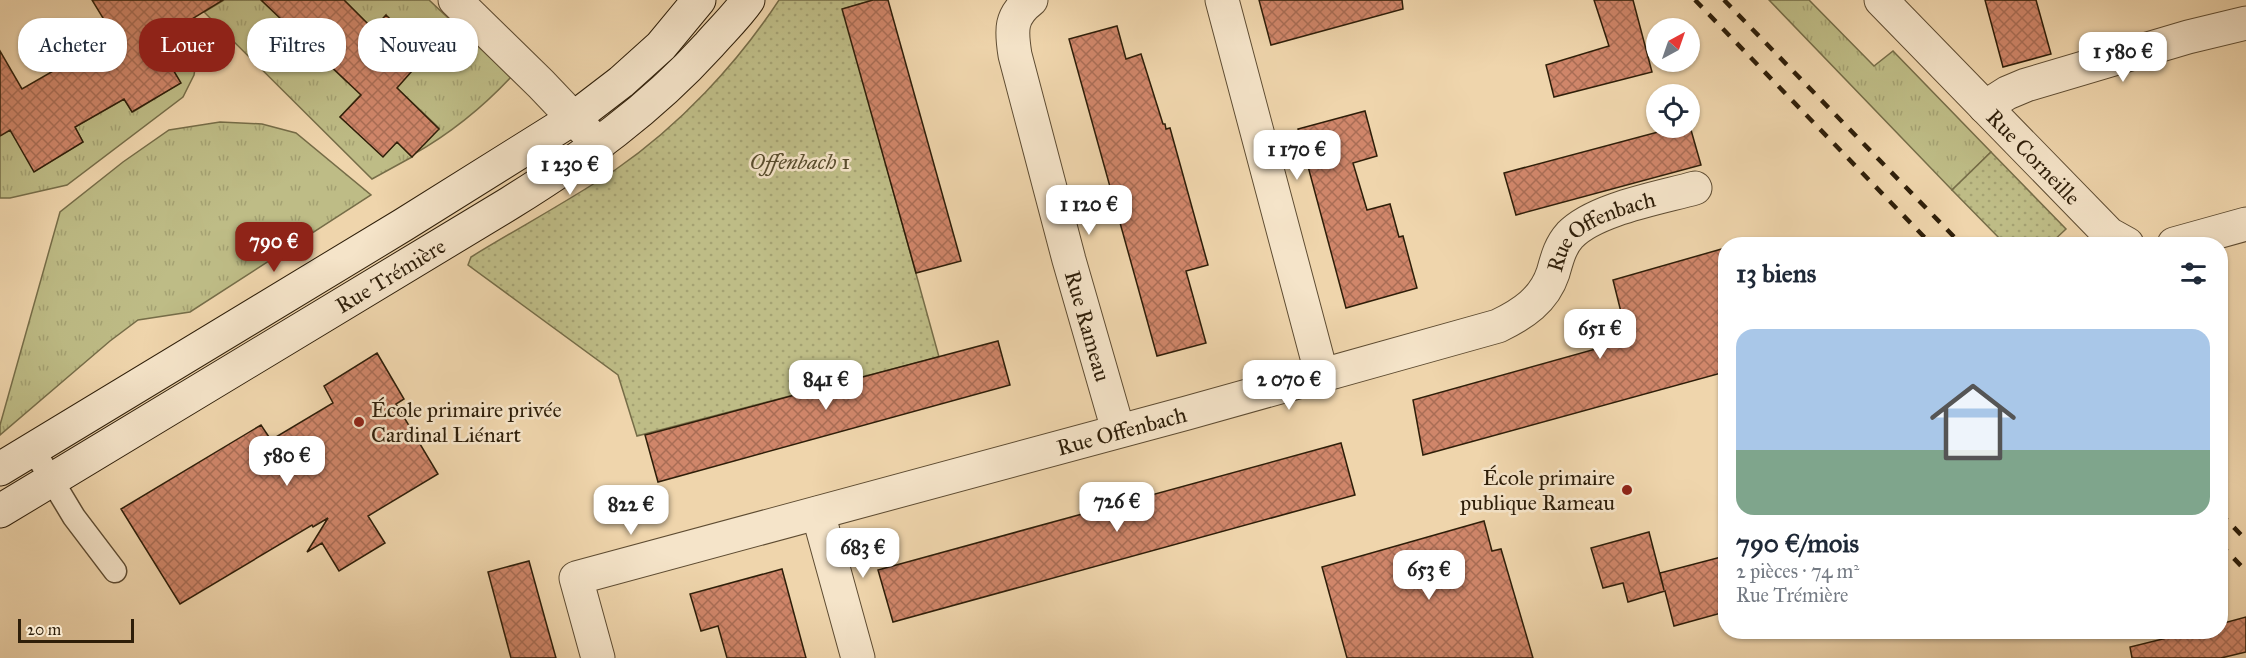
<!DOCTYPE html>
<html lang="fr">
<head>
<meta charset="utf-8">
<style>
	:root { --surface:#fff; --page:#f6f6f7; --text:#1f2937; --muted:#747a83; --line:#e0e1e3; --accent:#8f2418 }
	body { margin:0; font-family:"IM FELL Great Primer",serif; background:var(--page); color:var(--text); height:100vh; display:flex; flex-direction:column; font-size:22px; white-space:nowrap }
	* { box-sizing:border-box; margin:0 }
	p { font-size:20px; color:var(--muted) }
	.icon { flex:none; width:33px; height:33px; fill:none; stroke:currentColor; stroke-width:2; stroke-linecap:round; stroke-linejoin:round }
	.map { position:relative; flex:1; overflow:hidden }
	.sheet { position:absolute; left:1718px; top:237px; width:510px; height:402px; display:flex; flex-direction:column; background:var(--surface); border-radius:24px; box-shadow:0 2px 4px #0004 }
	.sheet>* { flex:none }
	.guide { position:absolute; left:18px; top:18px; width:570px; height:54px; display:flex; gap:12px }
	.needle { width:39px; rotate:40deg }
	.fabs { position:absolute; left:1646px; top:18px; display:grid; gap:12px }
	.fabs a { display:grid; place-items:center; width:54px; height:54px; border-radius:50%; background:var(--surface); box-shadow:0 2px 4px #0004; font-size:30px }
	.scale { position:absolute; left:18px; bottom:15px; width:116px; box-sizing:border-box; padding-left:6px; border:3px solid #2e1e09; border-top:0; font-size:16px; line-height:21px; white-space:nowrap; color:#2e1e09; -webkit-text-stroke:4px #f5e4c9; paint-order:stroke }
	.price { position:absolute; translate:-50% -51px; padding:0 14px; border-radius:12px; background:#fff; color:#222; font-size:20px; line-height:39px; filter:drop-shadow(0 2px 3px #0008) }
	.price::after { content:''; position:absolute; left:50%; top:36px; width:18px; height:14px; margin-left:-9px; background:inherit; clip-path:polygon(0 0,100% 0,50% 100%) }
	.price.on { background:var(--accent); color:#fff }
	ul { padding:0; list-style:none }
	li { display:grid; align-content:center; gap:12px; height:318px; padding:0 18px }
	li+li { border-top:2px solid var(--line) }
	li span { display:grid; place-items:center; height:186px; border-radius:18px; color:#555 }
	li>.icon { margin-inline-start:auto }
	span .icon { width:108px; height:108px; fill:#fffc; stroke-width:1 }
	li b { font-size:26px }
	h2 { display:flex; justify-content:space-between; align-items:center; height:72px; padding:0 18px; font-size:26px }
	.tag { padding:0 21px; border-radius:24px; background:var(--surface); box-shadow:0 2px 4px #0004; font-size:21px; line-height:54px }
	.tag.on { background:var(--accent); color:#fff }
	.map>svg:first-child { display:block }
	.grass { fill:url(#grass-tufts); stroke:#766d48; stroke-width:1.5 }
	.park { fill:url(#park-dots); stroke:#766d48; stroke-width:1.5 }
	.building { fill:url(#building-cross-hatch); stroke:#2e1e09; stroke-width:1.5 }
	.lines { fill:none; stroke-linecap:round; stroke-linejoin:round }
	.lane-casing { stroke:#5e4c32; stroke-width:25 }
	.street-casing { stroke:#5e4c32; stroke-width:35 }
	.secondary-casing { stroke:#2e1e09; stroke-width:35 }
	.lane { stroke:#f5e4c9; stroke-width:22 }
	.street { stroke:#f5e4c9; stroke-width:33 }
	.secondary { stroke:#f5e4c9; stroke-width:33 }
	.rail { stroke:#2e1e09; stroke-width:4.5; stroke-dasharray:10 10; stroke-linecap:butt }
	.poi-dot { fill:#8f2418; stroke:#f5e4c9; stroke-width:2 }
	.labels { text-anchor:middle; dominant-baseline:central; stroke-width:5; stroke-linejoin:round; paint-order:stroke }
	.street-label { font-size:22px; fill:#2e1e09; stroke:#f5e4c9 }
	.park-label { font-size:22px; font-style:italic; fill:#594d2e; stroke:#f5e4c9 }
	.poi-label { font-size:22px; fill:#2e1e09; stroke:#f5e4c9; text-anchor:start }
</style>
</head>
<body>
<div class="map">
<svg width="2246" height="658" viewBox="0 0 2246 658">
	<defs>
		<pattern id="grass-tufts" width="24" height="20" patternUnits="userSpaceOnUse" patternTransform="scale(1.5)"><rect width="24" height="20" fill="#bebc86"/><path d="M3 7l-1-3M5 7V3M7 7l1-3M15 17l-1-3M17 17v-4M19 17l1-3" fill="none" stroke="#a4a172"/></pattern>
		<pattern id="park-dots" width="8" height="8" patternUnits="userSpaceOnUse" patternTransform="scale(1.5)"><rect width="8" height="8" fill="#bebc86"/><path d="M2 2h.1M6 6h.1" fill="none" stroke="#a4a172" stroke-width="1.8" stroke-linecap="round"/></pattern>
		<pattern id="building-cross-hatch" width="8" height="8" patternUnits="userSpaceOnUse" patternTransform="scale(1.5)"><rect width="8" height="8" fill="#d0866a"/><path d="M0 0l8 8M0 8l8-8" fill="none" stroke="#a96d55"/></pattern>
	</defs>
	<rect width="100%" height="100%" fill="#efd5ac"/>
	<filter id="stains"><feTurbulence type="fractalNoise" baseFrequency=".00333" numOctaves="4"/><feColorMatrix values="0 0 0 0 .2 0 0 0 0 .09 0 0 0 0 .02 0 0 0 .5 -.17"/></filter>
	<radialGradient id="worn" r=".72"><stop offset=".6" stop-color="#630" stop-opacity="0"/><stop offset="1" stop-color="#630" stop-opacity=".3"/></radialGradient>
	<path class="grass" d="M224 0H261L347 82 366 89 340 117 383 156 397 142 412 157 372 179 204 12Z
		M344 0H429L511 77C482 108 451 133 414 154L439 128 397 88 386 15 373 29Z
		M1769 0H1809L1874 66 1893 51 1991 152 1952 190Z
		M191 20 198 32V49L194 75 183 97 67 185 10 198H0V136L10 130 35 171 83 142 75 127 124 99 133 112 180 83 156 41Z
		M220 122 262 124 296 133 371 195 190 312 138 320 110 341 0 435V425L60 212 123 162 169 130Z"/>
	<path class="park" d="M779 0H873L843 9 939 357 637 436 618 375 468 265 471 257C518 228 569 201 615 170 679 126 737 64 779 0Z
		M1991 152 2066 229 2050 244H2005L1952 190Z"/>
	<path class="building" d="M92 0H223L156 41 181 83 132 112 124 99 75 127 83 142 34 172 10 130 0 136V51L22 89 114 36Z
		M261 0H344L373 29 386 15 427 54 397 88 439 129 412 157 397 142 383 157 340 117 361 95Z
		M873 0H888L961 261 916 273 842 9Z
		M1259 0H1402L1403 9 1271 45Z
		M1594 0H1633L1652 72 1554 97 1546 65 1609 46Z
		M1985 0H2036L2051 54 2003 67Z
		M1117 26 1126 59 1141 54 1163 124H1165L1166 129 1170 128 1208 265 1186 271 1206 343 1157 356 1069 39Z
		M1365 111 1377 156 1353 163 1367 210 1390 204 1399 237 1403 236 1417 288 1346 308 1298 129Z
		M1689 123 1701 165 1516 215 1504 173 1673 128H1689Z
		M1725 248V372L1423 455 1413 400 1628 340 1613 280Z
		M998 341 1010 385 658 482 645 435Z
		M377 353 404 399 396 404 438 474 368 516 385 543 339 571 322 543 307 552 328 518 313 527 312 525 180 604 121 509 261 425 271 440 333 403 324 386Z
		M1341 443 1355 495 893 622 878 570Z
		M1484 521 1492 551 1501 549 1533 658H1347L1322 567Z
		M1649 532 1664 590 1660 573 1725 556V612L1674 626 1665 591 1628 602 1623 583 1603 588 1591 548Z
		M529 561 547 626 556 658H511L488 572Z
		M782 569 806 658H727L718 626 701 631 690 594Z
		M2246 617V652L2221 658H2132L2130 647 2191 632H2220V624Z"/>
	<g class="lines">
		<defs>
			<path id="lane" d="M33 449 74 517 115 571"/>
			<g id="street">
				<path d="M455 0 541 84 599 145"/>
				<path id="s1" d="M1031 0C1010 16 1011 30 1015 55L1069 260 1118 430"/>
				<path d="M1222 0 1322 376"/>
				<path id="s2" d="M1881 0 2109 234 2127 244"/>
				<path d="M1985 107 2007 93 2026 85 2188 37 2246 23"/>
				<path d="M2174 244 2246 224"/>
				<path d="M818 513 858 658"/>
				<path id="s3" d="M598 658 576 578 1187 413 1498 326C1523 314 1544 300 1553 273 1557 259 1560 246 1570 235 1595 209 1659 198 1695 188"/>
			</g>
			<g id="secondary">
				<path d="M0 469 403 225 574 118 621 82 661 46 699 0"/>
				<path id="s4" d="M0 511 510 203C584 157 650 110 709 45 722 30 737 16 748 0"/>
			</g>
		</defs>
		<use href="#lane" class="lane-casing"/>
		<use href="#street" class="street-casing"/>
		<use href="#secondary" class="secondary-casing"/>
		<use href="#lane" class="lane"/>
		<use href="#street" class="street"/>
		<use href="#secondary" class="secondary"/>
		<path class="rail" d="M1695 0 1931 244
			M1724 0 1961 244
			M2220 513 2246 540
			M2220 544 2246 571"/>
	</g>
	<g class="poi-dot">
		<circle cx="359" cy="422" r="6"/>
		<circle cx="1627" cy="490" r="6"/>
	</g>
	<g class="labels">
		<g class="street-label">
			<text stroke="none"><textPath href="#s2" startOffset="219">Rue Corneille</textPath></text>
			<text stroke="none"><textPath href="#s3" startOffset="1186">Rue Offenbach</textPath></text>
			<text stroke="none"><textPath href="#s4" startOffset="456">Rue Trémière</textPath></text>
			<text stroke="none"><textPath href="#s1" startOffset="342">Rue Rameau</textPath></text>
			<text stroke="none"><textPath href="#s3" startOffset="648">Rue Offenbach</textPath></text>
		</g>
		<g class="park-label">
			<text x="800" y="161">Offenbach 1</text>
		</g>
		<g class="poi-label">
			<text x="371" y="409">École primaire privée<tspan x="371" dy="25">Cardinal Liénart</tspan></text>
			<text x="1615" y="477" text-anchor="end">École primaire<tspan x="1615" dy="25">publique Rameau</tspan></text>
		</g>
	</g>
	<rect width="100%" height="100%" filter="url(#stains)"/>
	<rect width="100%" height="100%" fill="url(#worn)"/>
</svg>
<div class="fabs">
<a><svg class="needle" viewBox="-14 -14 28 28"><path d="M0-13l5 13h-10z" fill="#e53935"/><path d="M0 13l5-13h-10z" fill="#747a83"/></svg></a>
<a><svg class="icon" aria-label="locate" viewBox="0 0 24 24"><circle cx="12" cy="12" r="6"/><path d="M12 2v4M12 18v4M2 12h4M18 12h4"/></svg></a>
</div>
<div class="scale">20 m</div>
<b class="price" style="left:2123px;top:83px">1 580 €</b>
<b class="price" style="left:1297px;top:181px">1 170 €</b>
<b class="price" style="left:570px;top:196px">1 230 €</b>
<b class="price" style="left:1089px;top:236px">1 120 €</b>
<b class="price on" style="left:274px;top:273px">790 €</b>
<b class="price" style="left:1600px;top:360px">651 €</b>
<b class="price" style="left:826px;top:411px">841 €</b>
<b class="price" style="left:1289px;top:411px">2 070 €</b>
<b class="price" style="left:287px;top:487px">580 €</b>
<b class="price" style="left:1117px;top:533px">726 €</b>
<b class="price" style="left:631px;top:536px">822 €</b>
<b class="price" style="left:863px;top:579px">683 €</b>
<b class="price" style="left:1429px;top:601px">653 €</b>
<div class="guide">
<a class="tag">Acheter</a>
<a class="tag on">Louer</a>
<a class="tag">Filtres</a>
<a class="tag">Nouveau</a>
</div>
<section class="sheet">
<h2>13 biens<svg class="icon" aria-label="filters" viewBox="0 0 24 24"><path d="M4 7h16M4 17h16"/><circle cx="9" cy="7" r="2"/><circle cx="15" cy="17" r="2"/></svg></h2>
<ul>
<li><span style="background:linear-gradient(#a9c7e8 65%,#7fa58c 0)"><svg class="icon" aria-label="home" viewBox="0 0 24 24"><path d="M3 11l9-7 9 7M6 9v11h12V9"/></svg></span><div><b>790 €/mois</b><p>2 pièces · 74 m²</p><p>Rue Trémière</p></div></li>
</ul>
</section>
</div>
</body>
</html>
